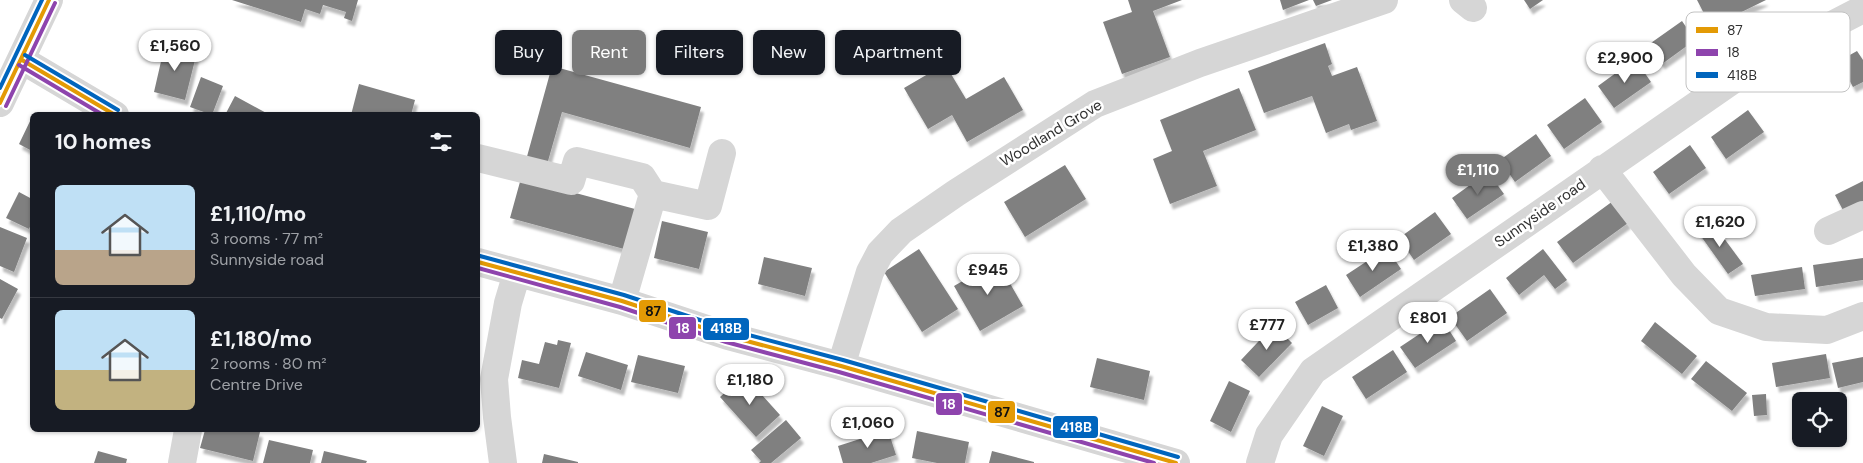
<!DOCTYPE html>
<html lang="en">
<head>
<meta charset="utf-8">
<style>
	:root { --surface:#171b24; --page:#242831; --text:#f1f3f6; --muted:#9ea1a6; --line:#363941; --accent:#7a7a7a }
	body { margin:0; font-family:"DM Sans",sans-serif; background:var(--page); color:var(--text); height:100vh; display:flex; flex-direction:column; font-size:19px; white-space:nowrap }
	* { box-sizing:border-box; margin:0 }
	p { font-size:16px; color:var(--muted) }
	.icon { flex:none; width:28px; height:28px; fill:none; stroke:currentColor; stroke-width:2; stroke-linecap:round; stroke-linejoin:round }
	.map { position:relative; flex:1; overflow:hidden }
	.panel { position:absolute; left:30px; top:112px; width:450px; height:320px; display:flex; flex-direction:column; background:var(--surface); border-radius:8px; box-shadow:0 1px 4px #0004 }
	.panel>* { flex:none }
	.top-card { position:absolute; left:495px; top:30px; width:475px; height:45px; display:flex; gap:10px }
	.controls { position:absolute; left:1792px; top:392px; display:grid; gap:10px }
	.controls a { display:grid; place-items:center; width:55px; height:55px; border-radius:8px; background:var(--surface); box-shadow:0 1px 4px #0004; font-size:25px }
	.price { position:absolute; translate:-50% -42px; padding:0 11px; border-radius:18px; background:#fff; color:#222; font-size:16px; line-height:32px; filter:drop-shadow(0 1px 2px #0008) }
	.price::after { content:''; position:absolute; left:50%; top:30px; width:15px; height:11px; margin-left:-8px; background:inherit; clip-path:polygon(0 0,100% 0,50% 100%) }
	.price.current { background:var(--accent); color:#fff }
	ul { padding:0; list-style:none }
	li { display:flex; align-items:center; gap:15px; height:125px; padding:0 25px }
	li+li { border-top:1px solid var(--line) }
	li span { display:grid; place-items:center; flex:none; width:140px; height:100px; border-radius:8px; color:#555 }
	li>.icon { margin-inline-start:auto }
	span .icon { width:60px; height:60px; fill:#fffc; stroke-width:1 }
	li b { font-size:21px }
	h2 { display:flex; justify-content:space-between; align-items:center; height:60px; padding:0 25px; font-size:21px }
	.pill { padding:0 18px; border-radius:8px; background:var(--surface); box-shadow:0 1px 4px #0004; font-size:18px; line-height:45px }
	.pill.current { background:var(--accent); color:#fff }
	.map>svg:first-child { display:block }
	.building { fill:#808080; filter:url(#shadow) }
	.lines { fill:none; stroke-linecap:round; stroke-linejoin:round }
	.minor { stroke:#d6d6d6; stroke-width:28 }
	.bus-1-casing { stroke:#fff; stroke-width:8 }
	.bus-2-casing { stroke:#fff; stroke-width:8 }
	.bus-3-casing { stroke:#fff; stroke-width:8 }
	.bus-1 { stroke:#e39a05; stroke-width:4 }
	.bus-2 { stroke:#8e44ad; stroke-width:4 }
	.bus-3 { stroke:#0065bd; stroke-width:4 }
	.labels { text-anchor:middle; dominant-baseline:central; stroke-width:5; stroke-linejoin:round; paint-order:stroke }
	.street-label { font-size:15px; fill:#323232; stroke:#fff }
	.key { fill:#fff; stroke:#c2c2c2; stroke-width:1 }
	.key-label { font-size:14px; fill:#323232 }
	.line-badge { stroke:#fff; stroke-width:2 }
	.badge-label { font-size:14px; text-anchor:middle; font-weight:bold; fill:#fff }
	.pale-badge-label { font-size:14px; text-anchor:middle; font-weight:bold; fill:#111 }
</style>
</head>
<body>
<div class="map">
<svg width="1863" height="463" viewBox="0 0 1863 463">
	<defs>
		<filter id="shadow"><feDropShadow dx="3" dy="5.5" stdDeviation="1" flood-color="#0004"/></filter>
	</defs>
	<rect width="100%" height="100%" fill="#fff"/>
	<path class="building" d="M232 0H358L352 21 344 18 346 12 323 5 320 14 305 9 301 22Z
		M1128 0H1182L1153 11 1170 57 1122 74 1103 22 1132 12Z
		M1280 0H1309L1283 10Z
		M1313 0H1332L1316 6Z
		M1524 0H1543L1530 9Z
		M1697 0H1766L1711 27Z
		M1682 21 1695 40 1662 64 1648 45Z
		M1325 43 1332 64 1328 66 1332 76 1357 67 1377 121 1351 130 1349 124 1326 133 1312 96 1264 113 1248 71Z
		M165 44 197 52 185 100 154 92Z
		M1857 51 1863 60V82L1853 87 1839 61Z
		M1635 59 1651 82 1614 108 1598 86Z
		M945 64 966 99 1004 77 1023 110 967 142 952 115 928 129 904 88Z
		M552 66 701 107 690 148 562 112 546 168 531 181 635 209 624 249 510 218Z
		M201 77 223 86 212 115 190 107Z
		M359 84 415 100 411 115H351Z
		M1239 88 1256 130 1203 151 1217 186 1170 204 1153 159 1172 151 1160 120Z
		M235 96 270 115H225Z
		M1585 98 1602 122 1564 149 1547 125Z
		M1748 110 1764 132 1726 159 1711 137Z
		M32 117V151L19 144Z
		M1536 134 1551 156 1515 182 1500 160Z
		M1690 145 1706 168 1669 194 1653 172Z
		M1065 165 1086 199 1025 237 1004 202Z
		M1488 172 1504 194 1467 219 1452 198Z
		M1863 181V202L1844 212 1835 195Z
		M19 192 32 199V222L29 229 6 218Z
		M1613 201 1628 223 1573 263 1557 242Z
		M1435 212 1451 234 1414 260 1399 238Z
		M662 221 708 232 699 269 654 258Z
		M1712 222 1743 264 1728 274 1698 232Z
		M0 227 27 238 14 272 0 266Z
		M1387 248 1401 269 1360 297 1346 275Z
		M919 249 958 309 922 332 884 272Z
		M1543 249 1567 280 1555 289 1544 275 1519 295 1506 278Z
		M764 257 812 268 805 296 758 284Z
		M1863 258V280L1816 287 1813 265Z
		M997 261 1023 306 980 331 954 286Z
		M1802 267 1805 289 1755 296 1751 275Z
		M0 279 18 289 2 319 0 318Z
		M1326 285 1338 308 1308 325 1295 302Z
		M1490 289 1507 313 1467 341 1450 317Z
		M1442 319 1456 341 1415 368 1400 347Z
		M1655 322 1697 356 1682 374 1641 341Z
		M1274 325 1292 343 1259 377 1241 360Z
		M558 340 571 343 559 388 518 378 522 360 539 364 545 342 557 345Z
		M1393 350 1407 372 1366 399 1352 377Z
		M586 352 628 365 621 390 578 376Z
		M1826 354 1830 378 1776 387 1772 363Z
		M638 355 685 366 678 393 631 382Z
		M1863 357V382L1838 388 1832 363Z
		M1097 358 1150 371 1144 400 1090 387Z
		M1706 361 1747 393 1732 411 1691 379Z
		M744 375 780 415 756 437 720 397Z
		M1229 381 1250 391 1231 432 1210 421Z
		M1766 394 1767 415 1754 416 1752 395Z
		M1322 406 1343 416 1324 456 1303 446Z
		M786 420 801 438 771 463H759L761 461 751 450Z
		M205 430H252L260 432 253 461 200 448Z
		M888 430 896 455 871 463H843L838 446Z
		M917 431 969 442 965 463H937L912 458Z
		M269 440 313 450 310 463H263Z
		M98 451 127 459 126 463H94Z
		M324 451 367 461 366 463H321Z
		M992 451 1034 462V463H989Z
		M544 454 578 462V463H542Z"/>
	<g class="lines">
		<path class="minor" d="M1463 0 1473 8
			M22 60 115 115
			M0 103 49 0
			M478 158 571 181 577 161 642 177 653 194
			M1602 169 1684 275 1719 311 1766 327 1827 330 1863 316
			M1828 231 1863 215
			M478 262 622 301 728 336 841 366 1176 463
			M622 301 653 194 708 206 722 153
			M841 366 870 272 880 253 901 231 956 193 1095 104 1200 63 1384 0
			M182 463 188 430
			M503 463 497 417 494 379 508 303 517 273
			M1260 463 1269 435 1313 371 1753 66 1863 9"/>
		<defs>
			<path id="bus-1" d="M22 60 115 115
				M0 103 49 0
				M478 262 622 301 728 336 841 366 1176 463"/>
			<path id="bus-2" d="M19 65 103 115
				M6 106 55 3
				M478 268 620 307 726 342 839 372 1154 463"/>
			<path id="bus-3" d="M25 55 118 110
				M0 88 42 0
				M480 256 624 295 730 330 843 360 1178 457"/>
		</defs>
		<use href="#bus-1" class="bus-1-casing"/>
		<use href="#bus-2" class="bus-2-casing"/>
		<use href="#bus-3" class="bus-3-casing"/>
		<use href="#bus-1" class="bus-1"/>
		<use href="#bus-2" class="bus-2"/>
		<use href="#bus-3" class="bus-3"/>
	</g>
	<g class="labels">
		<g class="street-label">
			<text transform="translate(1051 133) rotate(-31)">Woodland Grove</text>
			<text transform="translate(1540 213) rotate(-35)">Sunnyside road</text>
		</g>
	</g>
	<rect x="1686" y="12" width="164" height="80" rx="8" class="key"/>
	<rect x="1696" y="27" width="22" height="6" fill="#e39a05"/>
	<rect x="1696" y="49" width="22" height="7" fill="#8e44ad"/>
	<rect x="1696" y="72" width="22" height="6" fill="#0065bd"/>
	<g class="key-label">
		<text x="1727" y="35">87</text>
		<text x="1727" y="57">18</text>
		<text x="1727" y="80">418B</text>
	</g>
	<g class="line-badge">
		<rect x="638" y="299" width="29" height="24" rx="5" fill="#e39a05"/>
		<rect x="668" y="316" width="29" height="24" rx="5" fill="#8e44ad"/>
		<rect x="702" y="317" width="48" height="24" rx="5" fill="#0065bd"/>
		<rect x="935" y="392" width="28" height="24" rx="5" fill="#8e44ad"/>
		<rect x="987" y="400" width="29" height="24" rx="5" fill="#e39a05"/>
		<rect x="1052" y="415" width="47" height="24" rx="5" fill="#0065bd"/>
	</g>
	<g class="badge-label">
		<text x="683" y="333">18</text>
		<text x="726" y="333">418B</text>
		<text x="949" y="409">18</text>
		<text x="1076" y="432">418B</text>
	</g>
	<g class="pale-badge-label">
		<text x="653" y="316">87</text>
		<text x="1002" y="417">87</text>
	</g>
</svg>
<div class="controls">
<a><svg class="icon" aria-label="locate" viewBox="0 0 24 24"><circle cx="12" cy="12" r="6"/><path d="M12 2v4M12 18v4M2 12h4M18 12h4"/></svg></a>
</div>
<b class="price" style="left:175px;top:72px">£1,560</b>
<b class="price" style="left:1625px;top:84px">£2,900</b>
<b class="price current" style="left:1478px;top:196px">£1,110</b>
<b class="price" style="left:1720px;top:248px">£1,620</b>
<b class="price" style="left:1373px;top:272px">£1,380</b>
<b class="price" style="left:988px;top:296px">£945</b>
<b class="price" style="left:1428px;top:344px">£801</b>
<b class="price" style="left:1267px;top:351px">£777</b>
<b class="price" style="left:750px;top:406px">£1,180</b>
<b class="price" style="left:868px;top:449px">£1,060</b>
<div class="top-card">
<a class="pill">Buy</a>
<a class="pill current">Rent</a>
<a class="pill">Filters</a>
<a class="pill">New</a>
<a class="pill">Apartment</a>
</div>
<section class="panel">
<h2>10 homes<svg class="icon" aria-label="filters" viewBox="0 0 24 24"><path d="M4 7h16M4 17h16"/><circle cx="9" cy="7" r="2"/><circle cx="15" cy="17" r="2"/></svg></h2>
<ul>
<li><span style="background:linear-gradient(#bfe0f5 65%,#b9a48a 0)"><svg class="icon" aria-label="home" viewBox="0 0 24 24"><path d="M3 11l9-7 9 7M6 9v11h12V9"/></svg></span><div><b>£1,110/mo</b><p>3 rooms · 77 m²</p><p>Sunnyside road</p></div></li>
<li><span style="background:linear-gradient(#bfe0f5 60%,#c2b280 0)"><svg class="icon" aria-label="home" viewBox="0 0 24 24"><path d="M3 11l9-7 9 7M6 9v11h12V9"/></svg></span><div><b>£1,180/mo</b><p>2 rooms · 80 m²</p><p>Centre Drive</p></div></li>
</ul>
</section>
</div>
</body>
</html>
